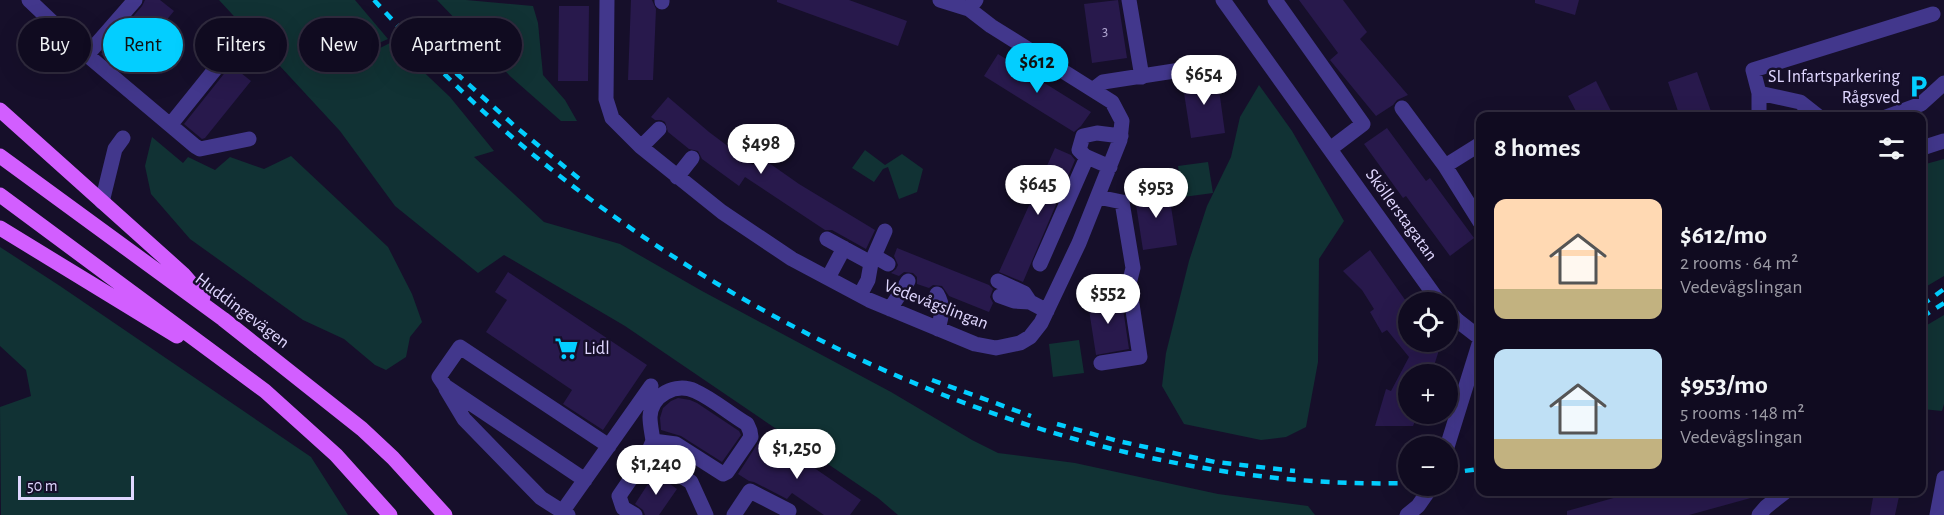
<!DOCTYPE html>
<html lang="en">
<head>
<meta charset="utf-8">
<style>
	:root { --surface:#100b20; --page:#1e192d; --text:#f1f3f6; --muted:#9c9ba5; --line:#302b3e; --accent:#03ceff }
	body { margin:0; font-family:"Alegreya Sans",sans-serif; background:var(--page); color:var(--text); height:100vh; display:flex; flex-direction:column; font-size:22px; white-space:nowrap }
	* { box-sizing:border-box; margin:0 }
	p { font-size:20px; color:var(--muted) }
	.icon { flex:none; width:33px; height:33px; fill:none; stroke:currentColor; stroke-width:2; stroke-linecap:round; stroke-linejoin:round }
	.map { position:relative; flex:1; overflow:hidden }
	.details { position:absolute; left:1476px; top:112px; width:450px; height:384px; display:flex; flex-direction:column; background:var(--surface); border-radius:12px; box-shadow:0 6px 24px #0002,0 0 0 2px var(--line) }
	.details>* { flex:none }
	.top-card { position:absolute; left:18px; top:18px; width:570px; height:54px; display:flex; gap:12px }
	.controls { position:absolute; left:1398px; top:292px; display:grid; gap:12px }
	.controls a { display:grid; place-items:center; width:60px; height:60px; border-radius:50%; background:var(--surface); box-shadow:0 6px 24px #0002,0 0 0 2px var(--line); font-size:30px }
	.scale { position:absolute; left:18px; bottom:15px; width:116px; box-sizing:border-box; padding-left:6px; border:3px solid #e0d7ff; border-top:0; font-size:16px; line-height:21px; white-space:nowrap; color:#e0d7ff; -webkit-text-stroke:4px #160f2a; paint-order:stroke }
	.price { position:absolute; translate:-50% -51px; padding:0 14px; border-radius:21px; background:#fff; color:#222; font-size:20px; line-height:39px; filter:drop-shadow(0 2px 3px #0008) }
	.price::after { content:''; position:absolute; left:50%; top:36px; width:18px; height:14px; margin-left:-9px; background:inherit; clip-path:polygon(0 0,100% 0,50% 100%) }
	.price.on { background:var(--accent); color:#111 }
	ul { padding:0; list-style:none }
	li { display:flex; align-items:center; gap:18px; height:150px; padding:0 18px }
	li span { display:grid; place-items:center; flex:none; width:168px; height:120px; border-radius:12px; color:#555 }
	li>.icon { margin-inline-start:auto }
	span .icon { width:72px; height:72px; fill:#fffc; stroke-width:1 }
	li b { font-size:26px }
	h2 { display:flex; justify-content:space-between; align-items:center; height:72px; padding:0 18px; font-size:26px }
	.chip { padding:0 21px; border-radius:27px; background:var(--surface); box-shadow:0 6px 24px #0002,0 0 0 2px var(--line); font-size:21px; line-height:54px }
	.chip.on { background:var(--accent); color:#111 }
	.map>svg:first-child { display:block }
	.green { fill:#113234 }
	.building { fill:#28194c }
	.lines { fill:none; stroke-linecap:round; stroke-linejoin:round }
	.minor { stroke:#42378c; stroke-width:15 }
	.major { stroke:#d25eff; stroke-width:15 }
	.rail { stroke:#03ceff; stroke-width:4.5; stroke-dasharray:9 8; stroke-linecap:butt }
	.labels { text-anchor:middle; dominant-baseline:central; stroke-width:5; stroke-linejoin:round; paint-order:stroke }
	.number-label { font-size:15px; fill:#b2a8d2 }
	.poi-label { font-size:18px; fill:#e0d7ff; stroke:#160f2a; text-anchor:end }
	.street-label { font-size:18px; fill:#e0d7ff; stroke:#160f2a }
</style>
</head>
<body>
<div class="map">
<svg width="1944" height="515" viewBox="0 0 1944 515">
	<rect width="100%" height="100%" fill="#160f2a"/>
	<path class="green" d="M219 0H355L388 39 356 53 366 55 392 42 450 97 494 151 474 157 544 222 620 244 702 291 891 392 972 440 998 453 1075 463 1218 494 1308 506 1315 515H898L878 498 625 326 504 255 478 273 395 206 340 131Z
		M437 0H466L533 6 538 23 543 75 565 100 577 121H561L511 77Z
		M1259 85 1292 131 1344 221 1319 259 1318 362 1306 427 1286 437 1261 440 1184 424 1162 386 1166 353 1189 261 1207 206 1231 157 1240 117Z
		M152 137 183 163 188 157 215 170 230 157 264 169 291 156 388 247 412 294 422 322 410 337 406 357 386 370 375 365 344 339 303 320 190 239 151 194 145 166Z
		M865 150 885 165 902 154 923 169 917 192 899 199 888 167 883 169 874 182 852 168Z
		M1944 159V276L1922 289V165Z
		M1208 162 1213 193 1183 197 1178 166Z
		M0 247 60 286 311 457 348 515H1L0 407 31 396 26 370 0 346Z
		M1944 315V404L1942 411 1922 409V328Z
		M1079 340 1084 373 1053 377 1049 344Z"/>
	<path class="building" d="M145 0H160L174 11 123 73 101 54 142 6Z
		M631 0H652L656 9 653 80H628Z
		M777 0H849L907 21 898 46 777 2Z
		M1118 0 1127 58 1092 63 1084 4Z
		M1299 0H1343L1367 32 1360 39 1408 95 1397 100 1393 105 1376 116 1330 60 1338 53Z
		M1535 0H1579L1575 15 1535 3Z
		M559 6H589L588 81H558Z
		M998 54 1091 112 1081 126 1074 132 984 76Z
		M231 65 251 81 205 138 202 139 184 124Z
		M1697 72 1713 117H1680L1668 82Z
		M1217 75 1225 133 1191 138 1182 80Z
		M1596 81 1614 117H1579L1568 96Z
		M668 97 709 132 753 165 759 156 799 184 875 230 866 249 832 230H825L745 177 739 186 702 159 698 151 689 149 668 132 665 122 661 120H655L651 117Z
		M1387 128 1426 181 1430 178 1474 238 1450 256 1406 196 1403 198 1364 144Z
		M1055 148 1071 155 1075 160 1023 282 999 272Z
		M1168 187 1177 245 1143 250 1134 192Z
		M897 248 989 285 993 289 990 297 993 303 989 312 949 296 942 286 933 285 929 288 917 284V277L913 273 904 272 899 276 891 273 896 269 898 265 894 256Z
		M1370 250 1408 304V342H1436L1440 347 1431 375H1408V414H1418L1413 426H1375L1386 389 1391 391 1409 357 1387 330 1382 333 1370 312 1374 309 1362 290 1343 271Z
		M508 272 647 365 603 430 563 404 572 390 486 332 507 300 495 292Z
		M1121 295 1129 349 1096 355 1087 297 1095 299Z
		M678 398 690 400 697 403 739 431 741 435 722 462 681 436 661 430 660 418 663 408 671 401Z
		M772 439 861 500 850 515H824L792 493 787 499 754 482 749 481 738 474 760 440 768 446Z
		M655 473 677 489 659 515H645L643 510 635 504Z
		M1635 492H1758V496L1689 515H1567V511Z
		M1874 492H1900L1895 515H1870Z"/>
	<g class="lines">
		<path class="minor" d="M29 0 87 55 195 146 200 149 249 139
			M607 0 606 99 612 118 641 147 722 212 792 259 869 300 975 344 996 348 1020 343 1030 337 1041 323 1079 243 1120 140 1122 121 1112 102 991 26 969 9
			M940 0 969 9 976 0
			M1129 0 1142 77
			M1223 0 1440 303
			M1275 0 1363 124 1330 149
			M662 2V0
			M87 55 135 0
			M1094 89 1103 82 1213 65
			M1759 93 1800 102 1819 117
			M1402 108 1445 166
			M1759 117V93L1753 70 1933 14
			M1886 117 1921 104 1944 83
			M171 124 233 47
			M641 147 659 129
			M1922 148 1944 141
			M1480 151 1477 146 1445 166 1480 222
			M1110 167 1085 156 1079 150 1083 136 1097 133 1121 136
			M677 177 692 158
			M1098 197 1122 202 1133 268 1129 284 1140 357 1101 363
			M102 202 115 149 123 138
			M827 239 871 263
			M874 256 888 264
			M1040 264 1087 157
			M828 278 844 248
			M998 281 1024 293 1030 302 1047 311
			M1094 289 1129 284
			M937 294C944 306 942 315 938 329
			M860 295 868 280 871 263 885 231
			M1000 296 1014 301 1030 302
			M890 309 908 281
			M1448 311 1458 321 1480 338
			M446 389 464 419 541 498 568 515
			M1447 447 1480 341
			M647 455 653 441 676 444 723 474 727 472 751 437 750 431 747 424C730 414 713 399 695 391 676 382 651 395 650 417 650 425 652 433 653 441
			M585 480 445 386 439 377 460 347 609 446
			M562 512 651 386
			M635 515 623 508 619 496 647 455 691 482 706 515
			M734 515 750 491 789 511
			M1407 515 1418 506 1432 486
			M1759 515 1766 507 1785 492
			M1937 515 1944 478"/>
		<path class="major" d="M0 110 183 274 203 297
			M0 156 223 319 362 429 393 458 445 515
			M0 195 265 391 336 455 390 515
			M0 228 177 336"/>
		<path class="rail" d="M374 0C418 48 463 95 512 137 751 341 1091 492 1408 483
			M456 73 517 128 582 181
			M1922 305 1944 289
			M1922 317 1944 303
			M932 380 1031 416
			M1057 424 1118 441 1215 462 1295 471
			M1448 473 1480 469"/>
	</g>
	<defs>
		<symbol id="parking-bare" viewBox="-9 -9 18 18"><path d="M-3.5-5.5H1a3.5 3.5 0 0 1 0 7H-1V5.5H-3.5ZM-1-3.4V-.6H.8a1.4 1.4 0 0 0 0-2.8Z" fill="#03ceff" stroke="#160f2a" stroke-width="2.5" paint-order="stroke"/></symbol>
		<symbol id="supermarket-bare" viewBox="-9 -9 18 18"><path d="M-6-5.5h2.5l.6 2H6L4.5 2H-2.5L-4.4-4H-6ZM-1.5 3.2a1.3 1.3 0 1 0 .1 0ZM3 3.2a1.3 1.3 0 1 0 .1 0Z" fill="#03ceff" stroke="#160f2a" stroke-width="2.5" paint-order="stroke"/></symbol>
	</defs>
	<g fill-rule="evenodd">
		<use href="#parking-bare" x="1902" y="70" width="33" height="33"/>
		<use href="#supermarket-bare" x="550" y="332" width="33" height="33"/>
	</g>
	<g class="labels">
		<g class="number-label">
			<text x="1105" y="31">3</text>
		</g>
		<g class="poi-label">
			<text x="1900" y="77">SL Infartsparkering<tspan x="1900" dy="21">Rågsved</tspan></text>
			<text x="584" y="349" text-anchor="start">Lidl</text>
		</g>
		<g class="street-label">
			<text transform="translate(1401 215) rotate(54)">Sköllerstagatan</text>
			<text transform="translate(936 305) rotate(21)">Vedevågslingan</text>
			<text transform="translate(242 311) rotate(37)">Huddingevägen</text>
		</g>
	</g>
</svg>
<div class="controls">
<a><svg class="icon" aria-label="locate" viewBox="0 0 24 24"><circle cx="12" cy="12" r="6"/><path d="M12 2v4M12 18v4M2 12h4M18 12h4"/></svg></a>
<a>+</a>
<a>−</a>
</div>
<div class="scale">50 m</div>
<b class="price on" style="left:1037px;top:94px">$612</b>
<b class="price" style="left:1204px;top:106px">$654</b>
<b class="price" style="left:761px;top:175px">$498</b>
<b class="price" style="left:1038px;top:216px">$645</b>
<b class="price" style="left:1156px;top:219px">$953</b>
<b class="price" style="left:1108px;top:325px">$552</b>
<b class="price" style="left:797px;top:480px">$1,250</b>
<b class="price" style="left:656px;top:496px">$1,240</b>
<div class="top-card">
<a class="chip">Buy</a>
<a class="chip on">Rent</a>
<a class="chip">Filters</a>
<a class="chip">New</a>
<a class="chip">Apartment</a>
</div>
<section class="details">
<h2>8 homes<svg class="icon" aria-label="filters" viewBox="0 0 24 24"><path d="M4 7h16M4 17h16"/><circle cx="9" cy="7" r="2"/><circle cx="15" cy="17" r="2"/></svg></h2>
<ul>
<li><span style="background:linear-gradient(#ffd9b3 75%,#c2b280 0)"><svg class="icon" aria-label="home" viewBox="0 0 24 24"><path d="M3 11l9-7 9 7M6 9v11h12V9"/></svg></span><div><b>$612/mo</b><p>2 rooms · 64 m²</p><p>Vedevågslingan</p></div></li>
<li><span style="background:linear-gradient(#bfe0f5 75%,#c2b280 0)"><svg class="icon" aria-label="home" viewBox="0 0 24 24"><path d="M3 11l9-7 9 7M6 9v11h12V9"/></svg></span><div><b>$953/mo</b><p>5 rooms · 148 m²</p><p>Vedevågslingan</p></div></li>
</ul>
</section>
</div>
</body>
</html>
